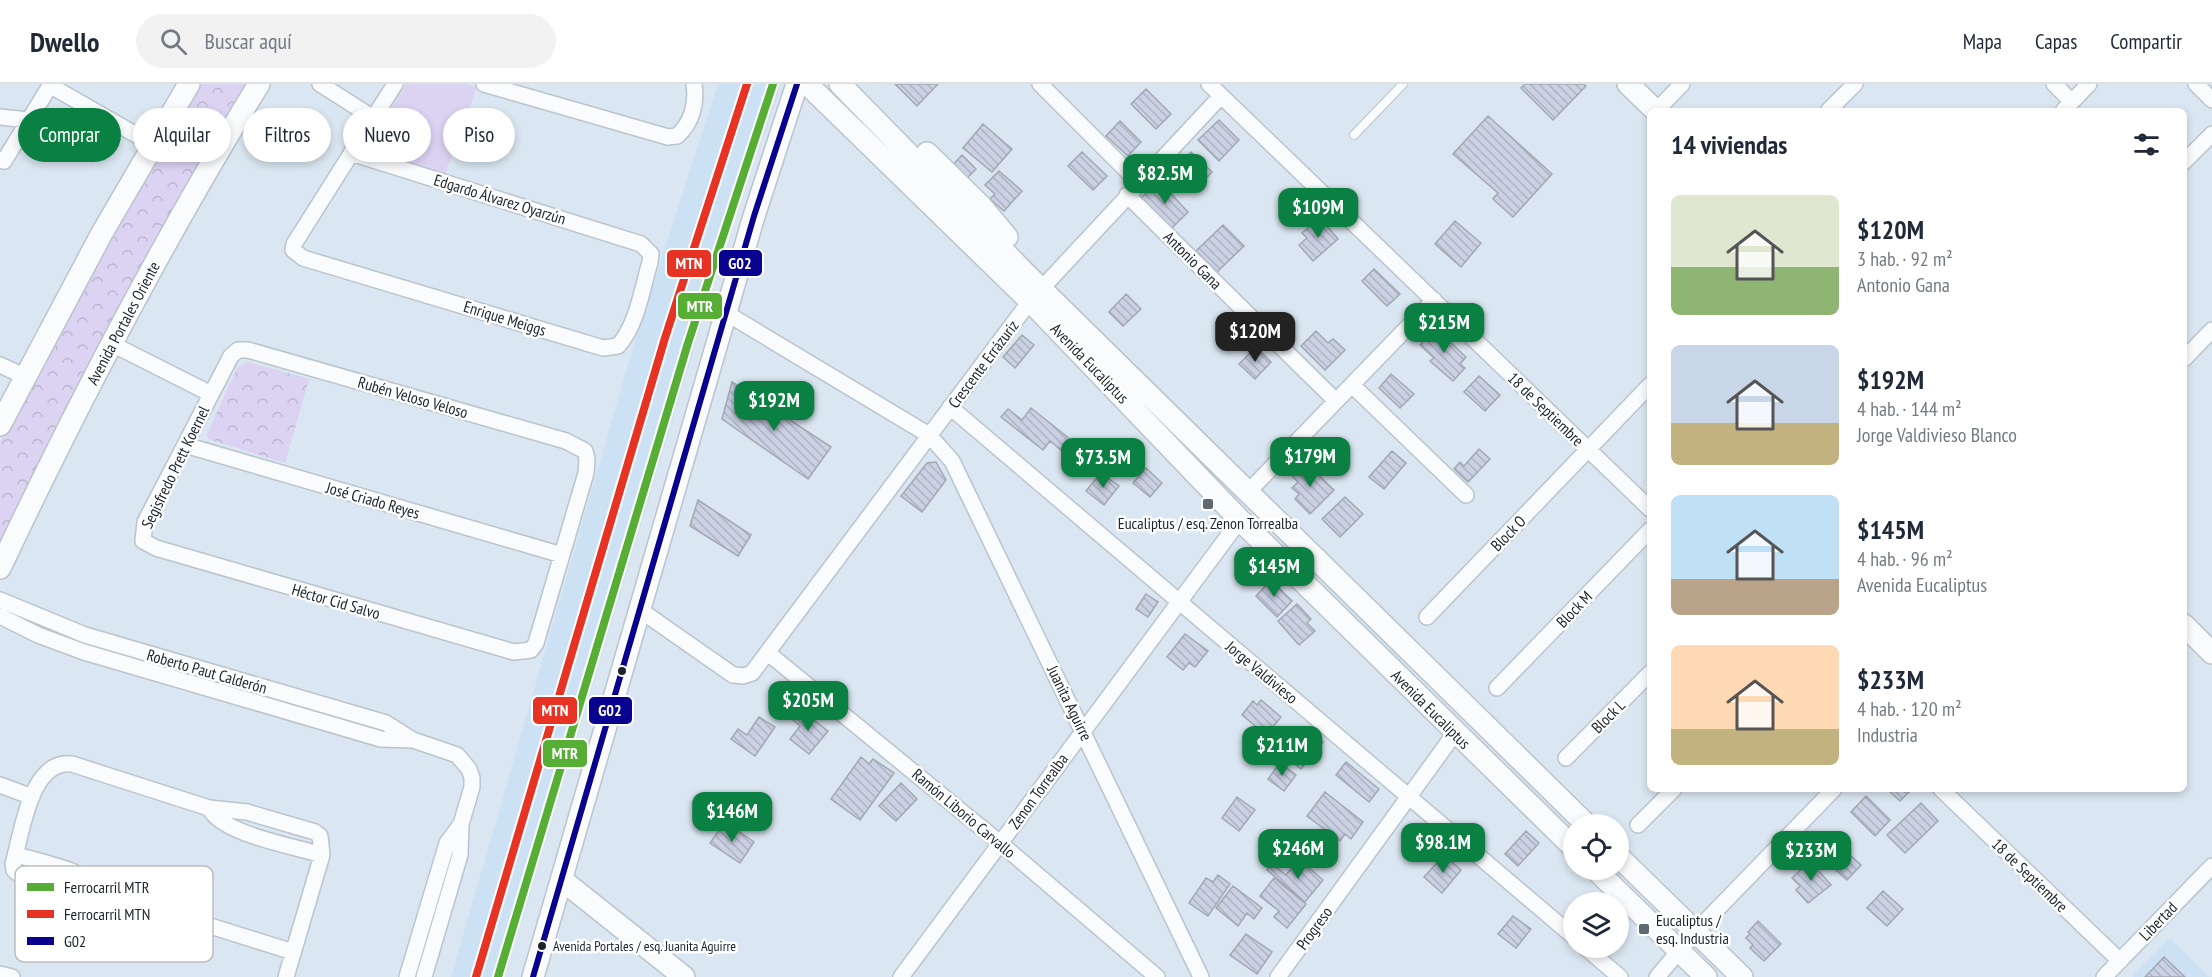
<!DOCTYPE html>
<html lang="es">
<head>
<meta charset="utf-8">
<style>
	:root { --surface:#fff; --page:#f2f2f3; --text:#1f2937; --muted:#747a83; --line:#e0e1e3; --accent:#0b8043 }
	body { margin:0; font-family:"PT Sans Narrow",sans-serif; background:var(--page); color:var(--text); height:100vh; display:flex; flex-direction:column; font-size:22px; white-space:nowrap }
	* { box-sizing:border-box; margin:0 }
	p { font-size:20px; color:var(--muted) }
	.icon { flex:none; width:33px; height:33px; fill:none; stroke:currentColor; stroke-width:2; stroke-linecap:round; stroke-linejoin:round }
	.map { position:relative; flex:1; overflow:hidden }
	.side { position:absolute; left:1647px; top:24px; width:540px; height:684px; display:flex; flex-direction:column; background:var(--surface); border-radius:9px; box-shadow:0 3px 9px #0003 }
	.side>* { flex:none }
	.banner { position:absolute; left:18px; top:24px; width:570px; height:54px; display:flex; gap:12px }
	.tools { position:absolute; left:1563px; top:730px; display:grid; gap:12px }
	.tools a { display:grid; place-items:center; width:66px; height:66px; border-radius:50%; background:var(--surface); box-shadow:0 3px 9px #0003; font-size:30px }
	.price { position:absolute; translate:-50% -51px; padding:0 14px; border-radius:12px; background:var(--accent); color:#fff; font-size:20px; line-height:39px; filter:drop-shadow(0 2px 3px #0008) }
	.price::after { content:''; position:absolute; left:50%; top:36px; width:18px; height:14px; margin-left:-9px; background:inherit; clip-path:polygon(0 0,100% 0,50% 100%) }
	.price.current { background:#222; color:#fff }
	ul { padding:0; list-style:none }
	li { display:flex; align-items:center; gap:18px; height:150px; padding:0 24px }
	li span { display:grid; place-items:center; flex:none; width:168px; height:120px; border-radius:9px; color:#555 }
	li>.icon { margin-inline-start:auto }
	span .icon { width:72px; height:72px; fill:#fffc; stroke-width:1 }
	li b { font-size:26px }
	h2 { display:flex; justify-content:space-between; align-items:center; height:72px; padding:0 24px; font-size:26px }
	.tag { padding:0 21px; border-radius:27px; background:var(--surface); box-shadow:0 3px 9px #0003; font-size:21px; line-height:54px }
	.tag.current { background:var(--accent); color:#fff }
	header { display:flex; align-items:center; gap:36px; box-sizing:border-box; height:84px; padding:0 30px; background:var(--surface); border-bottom:2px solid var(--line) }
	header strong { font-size:28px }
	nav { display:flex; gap:33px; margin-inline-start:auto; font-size:21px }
	.search { width:420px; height:54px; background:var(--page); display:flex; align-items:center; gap:15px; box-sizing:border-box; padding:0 21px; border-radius:33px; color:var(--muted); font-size:22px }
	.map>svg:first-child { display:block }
	.built { fill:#cce2f4 }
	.grass { fill:#dcd3f3 }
	.park { fill:url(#park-crowns) }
	.building { fill:url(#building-back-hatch); stroke:#a2a8b2; stroke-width:1.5 }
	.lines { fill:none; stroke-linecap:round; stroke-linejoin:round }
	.lane-casing { stroke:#bac4cd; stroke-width:10 }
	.street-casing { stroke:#bac4cd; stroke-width:18 }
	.secondary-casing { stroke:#bac4cd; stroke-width:24 }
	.lane { stroke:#f9fbfd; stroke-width:8 }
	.street { stroke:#f9fbfd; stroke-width:15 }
	.secondary { stroke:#f9fbfd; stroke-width:21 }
	.bus-1-casing { stroke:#fff; stroke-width:10 }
	.bus-1 { stroke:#09028f; stroke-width:6 }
	.rail-1-casing { stroke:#fff; stroke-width:12 }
	.rail-2-casing { stroke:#fff; stroke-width:12 }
	.rail-1 { stroke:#56ae35; stroke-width:8 }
	.rail-2 { stroke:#e63323; stroke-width:8 }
	.poi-dot { fill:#5e6870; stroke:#fff; stroke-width:2 }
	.bus-dot { fill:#1b242b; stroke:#fff; stroke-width:2 }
	.labels { text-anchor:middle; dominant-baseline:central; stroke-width:5; stroke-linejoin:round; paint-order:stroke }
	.bus-label { font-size:14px; fill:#1b242b; stroke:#fff; text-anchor:start }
	.street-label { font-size:16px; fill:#1b242b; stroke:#fff }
	.poi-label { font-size:16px; fill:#1b242b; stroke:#fff }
	.key { fill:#fff; stroke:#bbbdbf; stroke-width:1.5 }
	.key-label { font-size:16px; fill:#1b242b }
	.line-badge { stroke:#fff; stroke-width:2 }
	.badge-label { font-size:16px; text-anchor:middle; font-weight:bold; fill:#fff }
</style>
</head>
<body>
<header>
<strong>Dwello</strong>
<div class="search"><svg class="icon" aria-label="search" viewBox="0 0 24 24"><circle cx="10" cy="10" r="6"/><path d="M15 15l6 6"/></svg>Buscar aquí</div>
<nav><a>Mapa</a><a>Capas</a><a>Compartir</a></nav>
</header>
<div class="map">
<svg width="2212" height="893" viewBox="0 0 2212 893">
	<defs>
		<pattern id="park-crowns" width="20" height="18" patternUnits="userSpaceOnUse" patternTransform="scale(1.5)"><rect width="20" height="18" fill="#dcd3f3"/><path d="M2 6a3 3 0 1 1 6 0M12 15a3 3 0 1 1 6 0" fill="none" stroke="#bcb5d0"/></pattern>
		<pattern id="building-back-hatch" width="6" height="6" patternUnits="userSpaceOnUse" patternTransform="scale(1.5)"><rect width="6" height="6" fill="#cad1e3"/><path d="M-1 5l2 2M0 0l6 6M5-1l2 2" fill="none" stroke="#adb3c3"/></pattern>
	</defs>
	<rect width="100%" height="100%" fill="#dae6f1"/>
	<path class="built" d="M718 0H763L779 8 722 172 505 893H451L636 253Z
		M2170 854 2209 893H2132Z"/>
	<path class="grass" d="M406 0H465L477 3 444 94 370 68 372 55Z"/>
	<path class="park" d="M198 0H254L0 477V358L45 269Z
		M248 278 309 295 285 379 208 355 207 350 237 284Z"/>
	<path class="building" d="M895 0H938L917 22Z
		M1525 0H1584L1586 2 1553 36 1521 4Z
		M1146 5 1171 30 1156 45 1131 20Z
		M1488 32 1552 90 1513 133 1493 115 1498 109 1453 70Z
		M1219 36 1239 56 1219 77 1198 56Z
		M1120 37 1141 58 1128 72 1106 52Z
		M983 40 1012 65 992 88 963 64Z
		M1082 68 1107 92 1093 106 1068 82Z
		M1191 68 1212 88 1194 107 1173 86Z
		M962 71 976 85 965 96 951 83Z
		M999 87 1022 107 1004 127 990 115 995 110 985 101Z
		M1159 97 1188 128 1171 145 1141 114Z
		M1320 134 1338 155 1313 177 1299 161 1307 154 1302 149Z
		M1455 137 1481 159 1461 183 1435 160Z
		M1223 141 1244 162 1217 188 1196 167Z
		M1374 185 1400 210 1387 222 1362 197Z
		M1126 210 1141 225 1123 242 1109 228Z
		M1435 244 1466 273 1460 280 1465 284 1453 297 1430 277 1434 274 1420 261Z
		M1316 247 1328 259 1333 255 1345 266 1325 286 1301 262Z
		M1022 251 1034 261 1015 284 1003 273Z
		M1256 263 1271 278 1255 295 1239 280Z
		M1391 290 1414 310 1400 324 1379 304Z
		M1479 292 1500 311 1485 327 1464 308Z
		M732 298 831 363 808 395 722 335Z
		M1031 324 1070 355 1061 366 1050 357 1043 366 1001 333 1008 325 1022 336Z
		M1479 365 1490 375 1468 398 1454 385 1460 378 1464 382Z
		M1392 367 1406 379 1384 405 1369 393Z
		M1304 377 1334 406 1310 430 1295 415 1299 410 1292 404 1298 398 1291 391Z
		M936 378 946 396 922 428 901 412 927 379Z
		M1146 384 1162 399 1150 413 1133 399Z
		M1101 389 1119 402 1104 421 1086 407Z
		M1345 413 1363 430 1340 453 1322 435Z
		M698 416 751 451 738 472 690 442Z
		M1271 496 1292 517 1277 533 1256 512Z
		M1146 510 1158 518 1148 533 1136 525Z
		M1297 520 1311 535 1307 539 1315 547 1299 561 1278 537Z
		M1185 550 1208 567 1195 583 1189 579 1183 586 1167 573Z
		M1261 616 1281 633 1266 651 1242 631 1253 617 1257 621Z
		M801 626 828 647 809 670 790 655 800 642 793 636Z
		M759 633 775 643 755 672 731 655 738 645 747 651Z
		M1308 645 1323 658 1301 685 1285 672Z
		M861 673 869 680 873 675 894 689 860 736 831 715Z
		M1346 678 1379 705 1369 718 1336 691Z
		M1280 679 1296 691 1284 707 1268 695Z
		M901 699 917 715 896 737 879 722Z
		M1887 705H1912L1900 717Z
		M1325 708 1363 738 1351 755 1345 750 1340 757 1307 732Z
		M1866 712 1890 736 1875 752 1851 728Z
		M1237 713 1255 726 1239 747 1222 734Z
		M1921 719 1938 737 1905 769 1887 751Z
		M725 738 754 758 740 779 710 759Z
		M1526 747 1539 759 1518 782 1505 770Z
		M1836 758 1861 781 1847 796 1822 774Z
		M1444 771 1461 786 1442 809 1424 793Z
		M1299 775 1323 796 1305 818 1267 786 1272 780 1286 791Z
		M1810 777 1831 801 1808 819 1796 806 1800 802 1792 794Z
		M1218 791 1230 800 1208 832 1189 819 1206 794 1213 798Z
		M1274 794 1306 820 1287 844 1274 833 1279 827 1260 812Z
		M1233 802 1262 824 1254 835 1247 829 1238 842 1216 824Z
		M1883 807 1903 825 1887 842 1867 824Z
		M1513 832 1531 845 1516 864 1498 850Z
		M1758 837 1781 860 1764 877 1750 864 1753 861 1746 854 1750 850 1748 848Z
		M1246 850 1272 868 1257 890 1230 871Z
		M2164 873 2185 893H2145Z"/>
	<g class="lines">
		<defs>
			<path id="lane" d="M1354 51 1403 0"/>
			<path id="street" d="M320 0 372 33
				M484 0 668 53 677 52C692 39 697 19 694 0
				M1040 0 1139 99
				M1209 0 1650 425
				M2054 0 2072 18
				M2196 0 2212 16
				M51 2 152 60
				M1656 27 1682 0
				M1828 27 1855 0
				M2063 27 2089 0
				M0 33 28 36
				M351 69 641 160 651 170 650 178C642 205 637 241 618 262L603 264 303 174 293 166 294 160 395 0
				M0 76 4 77 51 0
				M2184 78 2212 50
				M1127 111 1336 317
				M726 229 929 351 952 377 1201 893
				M112 260 211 310
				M238 266H248L566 357 585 367 587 375 586 389 536 559 531 566 514 568 156 464 143 457 145 438 231 272Z
				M2184 275 2212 246
				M0 281 24 292
				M1352 301 1466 411
				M950 323 1574 853
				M185 361 562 471
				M1248 408 1434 216
				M0 516 85 551 386 639 413 656 457 671 469 685 472 694V703L461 740 460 771 424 893
				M640 526 733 591 743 592 752 589 1030 217 1221 12
				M0 532 38 551 84 568 381 655 413 656
				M1427 533 1650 301
				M768 569 1000 759 1157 893
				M1497 604 1650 446
				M1566 674 1650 589
				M0 701 32 713
				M1941 705 2120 877
				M209 724C223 751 295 762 322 771
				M1638 741 1674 705
				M16 771C51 780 87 788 115 812L293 868
				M115 812C96 816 26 800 14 786L13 780C22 749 30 675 72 680L209 724 247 728 315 748 320 752 322 771 286 893
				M1586 864 1620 893
				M0 890 12 893
				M407 893 447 759 461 740
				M901 893 1240 436
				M1278 893 1455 649
				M1657 893 1696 847 1834 705
				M2104 893 2212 782"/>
			<path id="secondary" d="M807 0 1030 217 1240 436 1574 764
				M840 0 1024 188 1587 741
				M1628 0 1656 27
				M927 69 981 122 1007 153
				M0 341 102 149 189 0
				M0 484C78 319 163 156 259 0
				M2184 541 2212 569
				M1618 772 1742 893
				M1596 786 1706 893
				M562 796 684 893
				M533 893 754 132 797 0"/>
		</defs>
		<use href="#lane" class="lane-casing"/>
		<use href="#street" class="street-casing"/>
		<use href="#secondary" class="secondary-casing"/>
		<use href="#lane" class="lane"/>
		<use href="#street" class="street"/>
		<use href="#secondary" class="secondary"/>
		<defs>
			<path id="bus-1" d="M533 893 754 132 797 0"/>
		</defs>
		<use href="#bus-1" class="bus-1-casing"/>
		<use href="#bus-1" class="bus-1"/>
		<defs>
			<path id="rail-1" d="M498 893 688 259 773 0"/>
			<path id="rail-2" d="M476 893 665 254 747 0"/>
		</defs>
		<use href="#rail-1" class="rail-1-casing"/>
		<use href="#rail-2" class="rail-2-casing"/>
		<use href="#rail-1" class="rail-1"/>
		<use href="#rail-2" class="rail-2"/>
	</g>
	<g class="poi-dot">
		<rect x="1202" y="414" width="12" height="12" rx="3"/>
		<rect x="1638" y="839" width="12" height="12" rx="3"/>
	</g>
	<g class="bus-dot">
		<circle cx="622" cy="587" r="5"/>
		<circle cx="542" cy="862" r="5"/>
	</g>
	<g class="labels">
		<g class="bus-label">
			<text x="553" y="862">Avenida Portales / esq. Juanita Aguirre</text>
		</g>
		<g class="street-label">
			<text transform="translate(500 115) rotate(17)">Edgardo Álvarez Oyarzún</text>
			<text transform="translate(1193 176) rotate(45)">Antonio Gana</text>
			<text transform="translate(505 234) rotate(17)">Enrique Meiggs</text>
			<text transform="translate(123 239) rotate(-62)">Avenida Portales Oriente</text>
			<text transform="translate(1090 279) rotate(46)">Avenida Eucaliptus</text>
			<text transform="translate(983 280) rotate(-53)">Crescente Errázuriz</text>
			<text transform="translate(413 313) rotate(16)">Rubén Veloso Veloso</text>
			<text transform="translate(1546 325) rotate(44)">18 de Septiembre</text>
			<text transform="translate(175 383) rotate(-64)">Segisfredo Prett Koernel</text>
			<text transform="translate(373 416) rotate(16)">José Criado Reyes</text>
			<text transform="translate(1508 449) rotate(-46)">Block O</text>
			<text transform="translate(336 517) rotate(16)">Héctor Cid Salvo</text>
			<text transform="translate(1574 525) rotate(-46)">Block M</text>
			<text transform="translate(207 587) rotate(16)">Roberto Paut Calderón</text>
			<text transform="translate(1262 588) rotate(40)">Jorge Valdivieso</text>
			<text transform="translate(1070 619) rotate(64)">Juanita Aguirre</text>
			<text transform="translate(1431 625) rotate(45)">Avenida Eucaliptus</text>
			<text transform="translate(1608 632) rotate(-45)">Block L</text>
			<text transform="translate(1038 707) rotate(-54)">Zenon Torrealba</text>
			<text transform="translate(964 729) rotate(40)">Ramón Liborio Carvallo</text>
			<text transform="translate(2030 791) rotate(44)">18 de Septiembre</text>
			<text transform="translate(2158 837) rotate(-46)">Libertad</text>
			<text transform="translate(1314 844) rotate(-54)">Progreso</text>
		</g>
		<g class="poi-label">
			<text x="1208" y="439">Eucaliptus / esq. Zenon Torrealba</text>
			<text x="1656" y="836" text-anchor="start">Eucaliptus /<tspan x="1656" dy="18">esq. Industria</tspan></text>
		</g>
	</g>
	<rect x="15" y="782" width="198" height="96" rx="9" class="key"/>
	<rect x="27" y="799" width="27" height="8" fill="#56ae35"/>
	<rect x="27" y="826" width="27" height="8" fill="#e63323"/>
	<rect x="27" y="853" width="27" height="8" fill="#09028f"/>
	<g class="key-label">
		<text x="64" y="809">Ferrocarril MTR</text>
		<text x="64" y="836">Ferrocarril MTN</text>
		<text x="64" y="863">G02</text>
	</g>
	<g class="line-badge">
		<rect x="718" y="165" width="45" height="28" rx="6" fill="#09028f"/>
		<rect x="666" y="165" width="46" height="29" rx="6" fill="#e63323"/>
		<rect x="677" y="208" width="46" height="28" rx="6" fill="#56ae35"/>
		<rect x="532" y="612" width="46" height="29" rx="6" fill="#e63323"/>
		<rect x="588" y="612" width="45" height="29" rx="6" fill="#09028f"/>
		<rect x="542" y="655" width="46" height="29" rx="6" fill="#56ae35"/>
	</g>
	<g class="badge-label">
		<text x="740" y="185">G02</text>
		<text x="689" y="185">MTN</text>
		<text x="700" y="228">MTR</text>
		<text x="555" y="632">MTN</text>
		<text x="610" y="632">G02</text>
		<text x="565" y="675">MTR</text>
	</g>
</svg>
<div class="tools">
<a><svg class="icon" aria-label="locate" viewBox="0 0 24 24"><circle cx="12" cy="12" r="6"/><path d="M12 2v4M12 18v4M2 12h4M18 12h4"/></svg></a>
<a><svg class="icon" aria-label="layers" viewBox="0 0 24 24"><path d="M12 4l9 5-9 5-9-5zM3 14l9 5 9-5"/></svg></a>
</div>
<b class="price" style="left:1165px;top:121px">$82.5M</b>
<b class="price" style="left:1318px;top:155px">$109M</b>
<b class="price" style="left:1444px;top:270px">$215M</b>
<b class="price current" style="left:1255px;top:279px">$120M</b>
<b class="price" style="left:774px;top:348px">$192M</b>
<b class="price" style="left:1310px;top:404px">$179M</b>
<b class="price" style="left:1103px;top:405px">$73.5M</b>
<b class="price" style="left:1274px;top:514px">$145M</b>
<b class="price" style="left:808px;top:648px">$205M</b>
<b class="price" style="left:1282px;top:693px">$211M</b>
<b class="price" style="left:732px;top:759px">$146M</b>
<b class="price" style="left:1443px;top:790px">$98.1M</b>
<b class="price" style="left:1298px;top:796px">$246M</b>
<b class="price" style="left:1811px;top:798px">$233M</b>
<div class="banner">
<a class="tag current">Comprar</a>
<a class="tag">Alquilar</a>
<a class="tag">Filtros</a>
<a class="tag">Nuevo</a>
<a class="tag">Piso</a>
</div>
<section class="side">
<h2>14 viviendas<svg class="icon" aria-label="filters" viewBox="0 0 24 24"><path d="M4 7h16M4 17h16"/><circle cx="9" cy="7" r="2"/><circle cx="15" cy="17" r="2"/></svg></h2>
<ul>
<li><span style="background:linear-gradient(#dfe7d0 60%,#8fb573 0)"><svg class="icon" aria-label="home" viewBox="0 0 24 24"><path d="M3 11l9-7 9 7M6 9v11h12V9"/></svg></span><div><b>$120M</b><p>3 hab. · 92 m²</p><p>Antonio Gana</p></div></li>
<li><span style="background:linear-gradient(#c9d6e8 65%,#c2b280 0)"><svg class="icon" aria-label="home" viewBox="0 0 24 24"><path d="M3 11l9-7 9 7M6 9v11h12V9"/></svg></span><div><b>$192M</b><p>4 hab. · 144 m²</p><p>Jorge Valdivieso Blanco</p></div></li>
<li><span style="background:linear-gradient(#bfe0f5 70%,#b9a48a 0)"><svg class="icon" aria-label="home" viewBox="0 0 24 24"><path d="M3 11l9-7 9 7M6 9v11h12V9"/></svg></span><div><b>$145M</b><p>4 hab. · 96 m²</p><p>Avenida Eucaliptus</p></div></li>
<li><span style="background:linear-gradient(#ffd9b3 70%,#c2b280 0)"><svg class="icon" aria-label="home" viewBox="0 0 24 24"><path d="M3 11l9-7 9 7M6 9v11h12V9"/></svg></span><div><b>$233M</b><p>4 hab. · 120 m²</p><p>Industria</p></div></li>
</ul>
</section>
</div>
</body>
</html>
